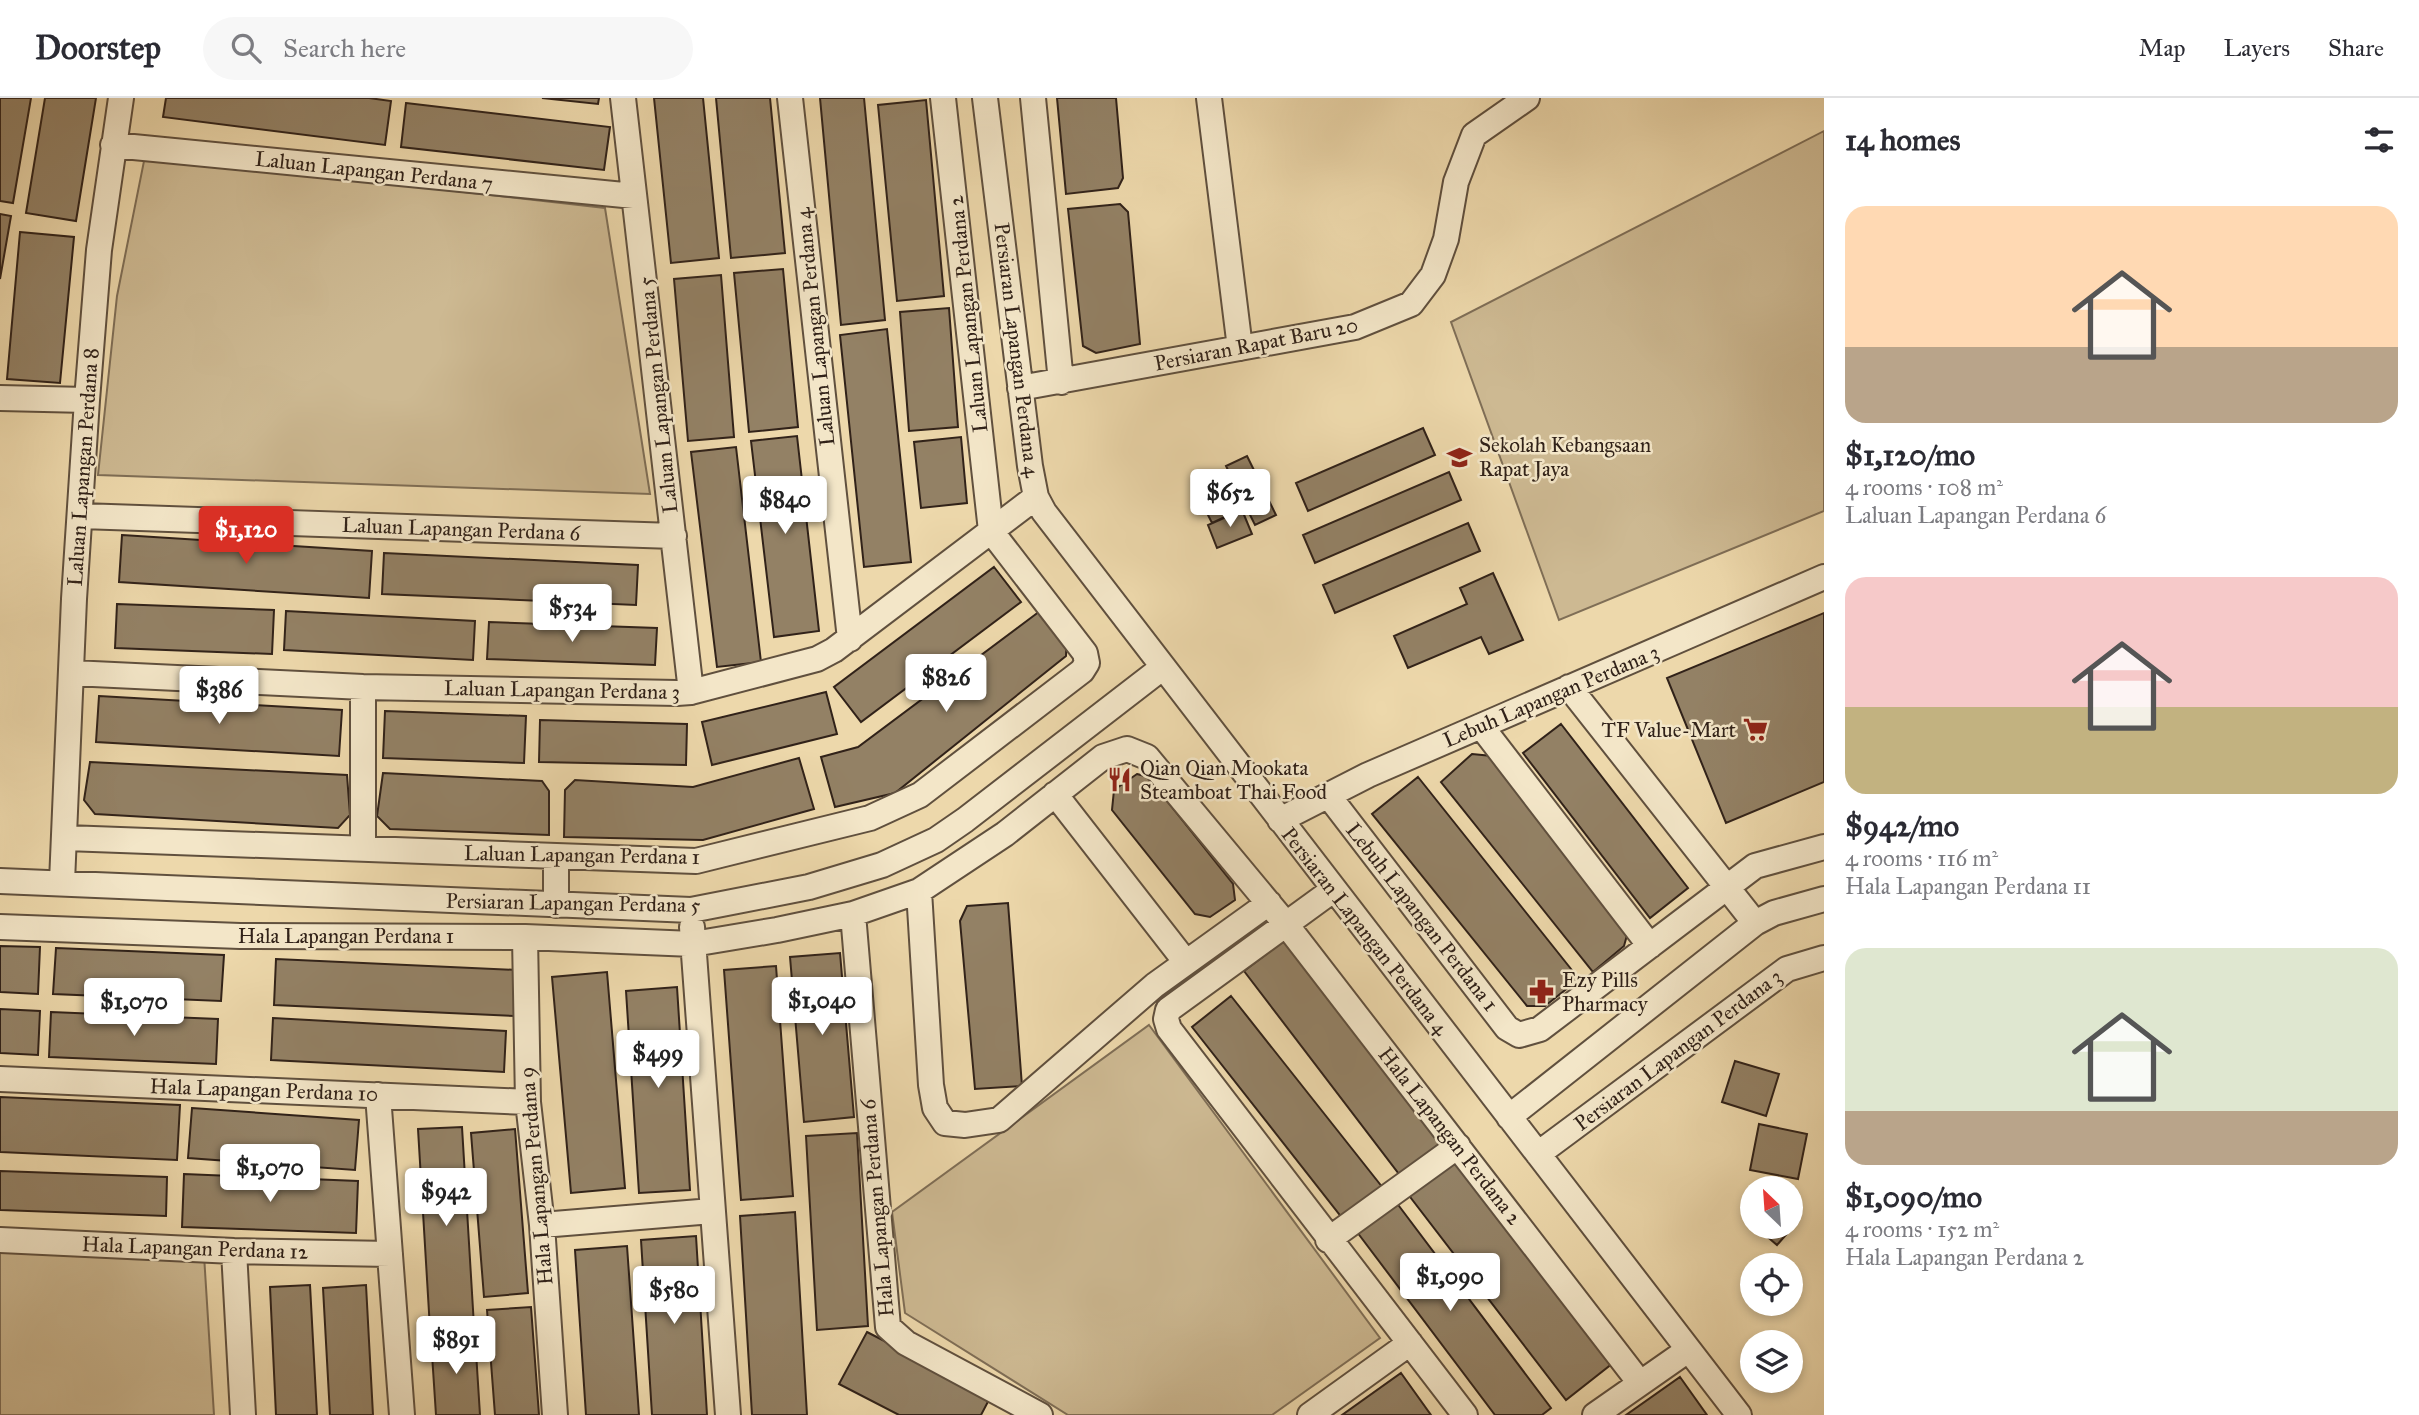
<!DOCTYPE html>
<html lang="en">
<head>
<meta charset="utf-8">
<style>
	:root { --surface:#fff; --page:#f7f7f7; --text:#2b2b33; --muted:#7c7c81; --line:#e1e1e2; --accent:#d93025 }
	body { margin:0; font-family:"IM FELL Great Primer",serif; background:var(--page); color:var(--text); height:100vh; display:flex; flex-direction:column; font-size:26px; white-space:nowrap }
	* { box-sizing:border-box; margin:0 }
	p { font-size:23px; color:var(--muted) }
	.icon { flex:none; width:38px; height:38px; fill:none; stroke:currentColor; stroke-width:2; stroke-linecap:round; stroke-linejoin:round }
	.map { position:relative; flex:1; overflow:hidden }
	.sheet { display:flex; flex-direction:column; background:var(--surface); width:595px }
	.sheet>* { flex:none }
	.needle { width:46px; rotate:335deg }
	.fabs { position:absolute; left:1740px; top:1078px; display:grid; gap:14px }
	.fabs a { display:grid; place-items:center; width:63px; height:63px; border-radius:50%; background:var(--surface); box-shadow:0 4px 10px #0003; font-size:35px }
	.price { position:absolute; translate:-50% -60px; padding:0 16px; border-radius:7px; background:#fff; color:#222; font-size:23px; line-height:46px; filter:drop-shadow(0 2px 4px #0008) }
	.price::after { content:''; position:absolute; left:50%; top:42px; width:21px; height:16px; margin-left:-10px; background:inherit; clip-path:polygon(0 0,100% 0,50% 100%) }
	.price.on { background:var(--accent); color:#fff }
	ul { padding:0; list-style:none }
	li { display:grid; align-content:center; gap:14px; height:371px; padding:0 21px }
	li span { display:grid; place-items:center; height:217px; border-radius:21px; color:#555 }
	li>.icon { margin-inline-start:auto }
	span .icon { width:126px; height:126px; fill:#fffc; stroke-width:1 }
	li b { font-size:30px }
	h2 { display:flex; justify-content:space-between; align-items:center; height:84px; padding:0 21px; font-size:30px }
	header { display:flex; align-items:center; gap:42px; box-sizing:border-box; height:98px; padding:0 35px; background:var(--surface); border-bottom:2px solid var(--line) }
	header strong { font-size:33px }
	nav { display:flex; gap:38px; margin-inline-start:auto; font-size:24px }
	.search { width:490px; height:63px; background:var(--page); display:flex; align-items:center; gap:18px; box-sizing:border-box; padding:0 24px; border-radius:38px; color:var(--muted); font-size:26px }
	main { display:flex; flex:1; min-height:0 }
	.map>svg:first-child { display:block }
	.green { fill:#cdb992; stroke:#7f6e56; stroke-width:2 }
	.building { fill:#938165; stroke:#312219; stroke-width:2 }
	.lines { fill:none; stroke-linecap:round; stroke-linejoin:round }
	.minor-casing { stroke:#60503e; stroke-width:28 }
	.minor { stroke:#f3e6c8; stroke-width:24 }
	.labels { text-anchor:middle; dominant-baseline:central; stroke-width:5; stroke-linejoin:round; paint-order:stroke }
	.street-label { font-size:21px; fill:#312219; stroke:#f3e6c8 }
	.poi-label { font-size:21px; fill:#312219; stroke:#f3e6c8; text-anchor:start }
</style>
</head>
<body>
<header>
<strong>Doorstep</strong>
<div class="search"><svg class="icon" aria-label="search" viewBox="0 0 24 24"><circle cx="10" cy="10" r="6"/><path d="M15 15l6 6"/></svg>Search here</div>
<nav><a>Map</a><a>Layers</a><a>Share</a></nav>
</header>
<main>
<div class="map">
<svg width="1824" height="1317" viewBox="0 0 1824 1317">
	<rect width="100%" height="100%" fill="#edd8ab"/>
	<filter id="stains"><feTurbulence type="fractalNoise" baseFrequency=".00286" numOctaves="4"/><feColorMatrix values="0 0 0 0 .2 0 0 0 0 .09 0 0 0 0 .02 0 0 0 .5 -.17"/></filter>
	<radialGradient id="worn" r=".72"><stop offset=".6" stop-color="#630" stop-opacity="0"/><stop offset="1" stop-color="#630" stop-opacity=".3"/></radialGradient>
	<path class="green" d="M1824 33V413L1559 522 1451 224Z
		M145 58 605 110 650 396 98 377 117 198Z
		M1149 927 1380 1240 1272 1317H1068L905 1215 892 1114Z
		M0 1152 204 1157 214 1317H0Z"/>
	<path class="building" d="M0 0H31L13 105 0 103Z
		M45 0H96L76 123 26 115Z
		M166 0H369L391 3 385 47 163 19Z
		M542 0H599L598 6Z
		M654 0H703L719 160 671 165Z
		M716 0H770L785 155 731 160Z
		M820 0H864L885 222 841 227Z
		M1057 0H1116L1123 80 1118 90 1066 96Z
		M926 2 944 198 897 203 878 7Z
		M406 5 610 29 604 72 401 49Z
		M1120 106 1128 114 1140 246 1096 255 1083 248 1068 111Z
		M0 116 11 118 0 181Z
		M20 134 74 139 60 285 7 281Z
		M783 171 798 329 749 334 734 175Z
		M721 177 734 339 688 343 674 181Z
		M949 210 958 329 909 333 900 214Z
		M887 231 911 464 864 469 840 237Z
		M1423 330 1435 357 1308 413 1296 385Z
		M797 338 819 533 774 539 751 343Z
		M961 339 967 405 921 410 914 344Z
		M736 349 761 564 717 569 691 354Z
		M1247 358 1276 417 1255 427 1226 368Z
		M1449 374 1461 402 1315 465 1303 437Z
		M1239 395 1246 409 1212 425 1205 411Z
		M1242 412 1252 436 1217 450 1208 427Z
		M1468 425 1480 453 1335 515 1323 487Z
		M122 437 372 453 369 500 119 484Z
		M384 455 638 467 636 507 382 496Z
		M994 469 1021 504 861 624 834 589Z
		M1493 475 1523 542 1489 556 1481 539 1408 570 1394 538 1467 506 1460 490Z
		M117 506 274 512 272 556 115 550Z
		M1044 510 1067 534 1066 558 895 695 835 709 821 659 858 649Z
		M286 513 475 523 473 562 284 552Z
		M1824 515V684L1726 725 1667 580Z
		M489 524 657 530 655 567 487 561Z
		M826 594 837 636 712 667 702 624Z
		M99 598 342 612 339 658 96 644Z
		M385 613 526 618 524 665 383 660Z
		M540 622 687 626 686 667 539 664Z
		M1561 626 1688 790 1650 820 1523 655Z
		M1472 656 1492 658 1629 830 1624 848 1593 874 1441 684Z
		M799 660 814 711 703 742 564 739 565 692 575 682 693 689Z
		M90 664 347 677 350 717 338 730 95 716 84 702Z
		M383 675 542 683 549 693V737L390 731 377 718Z
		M1137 676 1148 679 1233 786 1235 802 1210 819 1195 816 1112 712 1114 692Z
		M1418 679 1579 881 1545 908H1527L1372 716Z
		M1008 805 1022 988 975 991 960 823 967 808Z
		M1286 841 1441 1045 1399 1076 1244 873Z
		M0 848 40 849 38 896 0 894Z
		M56 850 224 857 221 903 53 896Z
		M840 855 854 1019 804 1024 790 859Z
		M276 861 517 872 515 918 274 907Z
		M776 868 793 1098 741 1102 724 872Z
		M607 874 625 1090 571 1095 552 879Z
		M677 889 690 1092 639 1095 626 893Z
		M1231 898 1383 1090 1343 1121 1192 929Z
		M0 911 40 913 38 957 0 955Z
		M51 914 218 921 216 966 49 959Z
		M273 920 506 933 504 974 271 962Z
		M1735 963 1779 976 1766 1018 1722 1004Z
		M0 999 180 1007 177 1062 0 1054Z
		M192 1010 359 1022 355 1072 188 1060Z
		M1759 1026 1807 1036 1798 1081 1750 1072Z
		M462 1029 474 1228 430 1231 418 1031Z
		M515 1031 528 1195 484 1199 471 1035Z
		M857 1035 868 1228 817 1232 806 1038Z
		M1452 1055 1613 1265 1566 1302 1404 1091Z
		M0 1073 167 1079 166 1118 0 1112Z
		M184 1076 358 1083 356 1135 182 1129Z
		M1393 1100 1551 1310 1542 1317H1495L1354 1130Z
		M795 1114 807 1317H752L740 1118Z
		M1790 1116 1798 1123 1777 1147 1756 1129H1790Z
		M696 1138 707 1317H652L641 1142Z
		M627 1148 639 1317H586L575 1152Z
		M310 1187 317 1317H276L270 1189Z
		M366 1187 373 1317H330L323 1190Z
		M531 1209 539 1317H495L487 1212Z
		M867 1234 991 1298 981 1317H899L839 1286Z
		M475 1238 480 1317H436L431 1241Z
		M1401 1275 1431 1317H1342Z
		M1680 1279 1707 1317H1626Z"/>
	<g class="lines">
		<defs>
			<path id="minor" d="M623 0 691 594
				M790 0 850 541
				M985 0 1030 368 1036 399 1044 414 1739 1317
				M1033 0 1061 284
				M1209 0 1240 250
				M113 47 634 98
				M1020 290 1355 229 1411 206 1433 177 1446 141 1456 84 1474 37 1527 0
				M0 300 87 302
				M81 418 674 438
				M72 575 363 589 677 595 691 594 817 561 834 552 1036 399
				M1569 589 1755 825
				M1481 628 1650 848
				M1055 696 1185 863
				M1328 697 1507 930 1519 937 1540 931 1755 768 1824 749
				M1280 722 1368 677 1824 479
				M66 740 696 763 870 720 920 697 1082 573 1087 565 1085 555 991 433 943 0
				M363 749V589
				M0 783 691 812 809 789 882 767 936 742 965 722 1162 570
				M62 784 74 501 87 302 99 152 121 0
				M1333 792 1168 912 1166 921 1169 931 1465 1317
				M919 793 931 987 935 1010 945 1025 965 1027 999 1022 1155 887 1269 805
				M556 807V759
				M853 816 888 1229 906 1245 1040 1317
				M0 829 240 838 525 839 693 846 777 832 853 816 919 793 1005 736 1103 659 1127 651 1147 659 1285 825 1640 1285
				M692 829 728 1317
				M525 839 528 1004 542 1127 555 1317
				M0 981 528 1004
				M378 997 402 1317
				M1509 1019 1755 825 1774 815 1824 801
				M1538 1056 1787 871 1824 860
				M542 1127 712 1113
				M0 1142 234 1153 390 1156
				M1328 1142 1458 1048
				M234 1153 243 1317
				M1310 1317 1410 1245
				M1595 1317 1688 1252"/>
		</defs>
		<use href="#minor" class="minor-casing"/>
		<use href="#minor" class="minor"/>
	</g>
	<defs>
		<symbol id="school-bare" viewBox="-9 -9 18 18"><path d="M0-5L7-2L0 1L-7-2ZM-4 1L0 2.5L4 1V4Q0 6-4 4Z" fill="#8f2418" stroke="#f3e6c8" stroke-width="2.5" paint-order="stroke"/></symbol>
		<symbol id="supermarket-bare" viewBox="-9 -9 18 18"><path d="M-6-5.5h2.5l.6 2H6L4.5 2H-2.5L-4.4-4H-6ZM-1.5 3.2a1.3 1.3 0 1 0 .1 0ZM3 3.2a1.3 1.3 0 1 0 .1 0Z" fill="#8f2418" stroke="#f3e6c8" stroke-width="2.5" paint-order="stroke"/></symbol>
		<symbol id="restaurant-bare" viewBox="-9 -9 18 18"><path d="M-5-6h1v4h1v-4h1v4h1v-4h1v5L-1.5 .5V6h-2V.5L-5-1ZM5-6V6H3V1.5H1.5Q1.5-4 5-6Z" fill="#8f2418" stroke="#f3e6c8" stroke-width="2.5" paint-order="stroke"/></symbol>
		<symbol id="pharmacy-bare" viewBox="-9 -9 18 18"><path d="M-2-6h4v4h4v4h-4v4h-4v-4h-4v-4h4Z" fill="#8f2418" stroke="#f3e6c8" stroke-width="2.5" paint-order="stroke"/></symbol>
	</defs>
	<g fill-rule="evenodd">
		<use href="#school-bare" x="1442" y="342" width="35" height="35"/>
		<use href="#supermarket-bare" x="1738" y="614" width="35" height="35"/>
		<use href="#restaurant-bare" x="1102" y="664" width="35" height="35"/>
		<use href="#pharmacy-bare" x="1524" y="876" width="35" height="35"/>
	</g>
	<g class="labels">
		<g class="street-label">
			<text transform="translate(374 73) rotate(6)">Laluan Lapangan Perdana 7</text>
			<text transform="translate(968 216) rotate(-96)">Laluan Lapangan Perdana 2</text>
			<text transform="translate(815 229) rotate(-96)">Laluan Lapangan Perdana 4</text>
			<text transform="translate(1256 246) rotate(-11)">Persiaran Rapat Baru 20</text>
			<text transform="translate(1017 252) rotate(83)">Persiaran Lapangan Perdana 4</text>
			<text transform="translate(658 297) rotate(-96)">Laluan Lapangan Perdana 5</text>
			<text transform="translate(83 369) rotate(-86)">Laluan Lapangan Perdana 8</text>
			<text transform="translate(461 431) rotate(2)">Laluan Lapangan Perdana 6</text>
			<text transform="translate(562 592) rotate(1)">Laluan Lapangan Perdana 3</text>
			<text transform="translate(1551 598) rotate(-23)">Lebuh Lapangan Perdana 3</text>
			<text transform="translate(582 757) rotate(1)">Laluan Lapangan Perdana 1</text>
			<text transform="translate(573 805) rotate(1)">Persiaran Lapangan Perdana 5</text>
			<text transform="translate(1422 819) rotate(52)">Lebuh Lapangan Perdana 1</text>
			<text transform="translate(1365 833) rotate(52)">Persiaran Lapangan Perdana 4</text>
			<text x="346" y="838">Hala Lapangan Perdana 1</text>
			<text transform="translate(1678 952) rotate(-37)">Persiaran Lapangan Perdana 3</text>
			<text transform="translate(264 992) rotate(2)">Hala Lapangan Perdana 10</text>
			<text transform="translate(1450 1038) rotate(52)">Hala Lapangan Perdana 2</text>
			<text transform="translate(536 1078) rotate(-95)">Hala Lapangan Perdana 9</text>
			<text transform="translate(877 1110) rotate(-95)">Hala Lapangan Perdana 6</text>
			<text transform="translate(195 1150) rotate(2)">Hala Lapangan Perdana 12</text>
		</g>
		<g class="poi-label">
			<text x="1479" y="347">Sekolah Kebangsaan<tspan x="1479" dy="24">Rapat Jaya</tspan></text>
			<text x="1736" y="632" text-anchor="end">TF Value-Mart</text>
			<text x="1140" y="670">Qian Qian Mookata<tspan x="1140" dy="24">Steamboat Thai Food</tspan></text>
			<text x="1562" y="882">Ezy Pills<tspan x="1562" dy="24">Pharmacy</tspan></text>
		</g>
	</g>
	<rect width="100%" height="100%" filter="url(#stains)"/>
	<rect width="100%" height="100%" fill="url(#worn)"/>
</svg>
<div class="fabs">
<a><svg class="needle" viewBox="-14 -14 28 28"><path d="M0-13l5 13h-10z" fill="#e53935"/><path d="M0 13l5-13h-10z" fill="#7c7c81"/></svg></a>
<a><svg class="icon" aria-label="locate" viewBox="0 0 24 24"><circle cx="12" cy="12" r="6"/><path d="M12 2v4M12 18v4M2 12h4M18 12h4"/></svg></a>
<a><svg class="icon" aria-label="layers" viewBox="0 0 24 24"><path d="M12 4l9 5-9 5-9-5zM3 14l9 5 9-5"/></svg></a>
</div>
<b class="price" style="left:1230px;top:431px">$652</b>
<b class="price" style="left:785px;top:438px">$840</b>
<b class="price on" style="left:246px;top:468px">$1,120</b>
<b class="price" style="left:572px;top:546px">$534</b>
<b class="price" style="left:946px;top:616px">$826</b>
<b class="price" style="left:219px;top:628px">$386</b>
<b class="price" style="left:822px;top:939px">$1,040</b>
<b class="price" style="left:134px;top:940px">$1,070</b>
<b class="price" style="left:658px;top:992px">$499</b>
<b class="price" style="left:270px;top:1106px">$1,070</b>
<b class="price" style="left:446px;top:1130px">$942</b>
<b class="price" style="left:1450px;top:1215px">$1,090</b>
<b class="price" style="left:674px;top:1228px">$580</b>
<b class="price" style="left:456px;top:1278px">$891</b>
</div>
<section class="sheet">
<h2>14 homes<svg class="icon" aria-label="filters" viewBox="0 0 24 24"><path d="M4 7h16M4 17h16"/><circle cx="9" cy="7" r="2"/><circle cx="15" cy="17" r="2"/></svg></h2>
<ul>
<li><span style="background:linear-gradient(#ffd9b3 65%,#b9a48a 0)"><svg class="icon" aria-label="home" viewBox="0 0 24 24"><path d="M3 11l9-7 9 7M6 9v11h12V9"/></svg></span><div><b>$1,120/mo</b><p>4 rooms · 108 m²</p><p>Laluan Lapangan Perdana 6</p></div></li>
<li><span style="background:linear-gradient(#f6c9c9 60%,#c2b280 0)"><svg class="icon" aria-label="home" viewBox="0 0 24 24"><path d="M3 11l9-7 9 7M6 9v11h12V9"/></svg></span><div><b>$942/mo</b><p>4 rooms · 116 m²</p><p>Hala Lapangan Perdana 11</p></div></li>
<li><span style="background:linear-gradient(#dfe7d0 75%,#b9a48a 0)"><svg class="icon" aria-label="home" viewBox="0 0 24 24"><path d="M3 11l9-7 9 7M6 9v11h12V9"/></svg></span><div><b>$1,090/mo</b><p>4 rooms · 152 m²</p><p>Hala Lapangan Perdana 2</p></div></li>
</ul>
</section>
</main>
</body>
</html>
